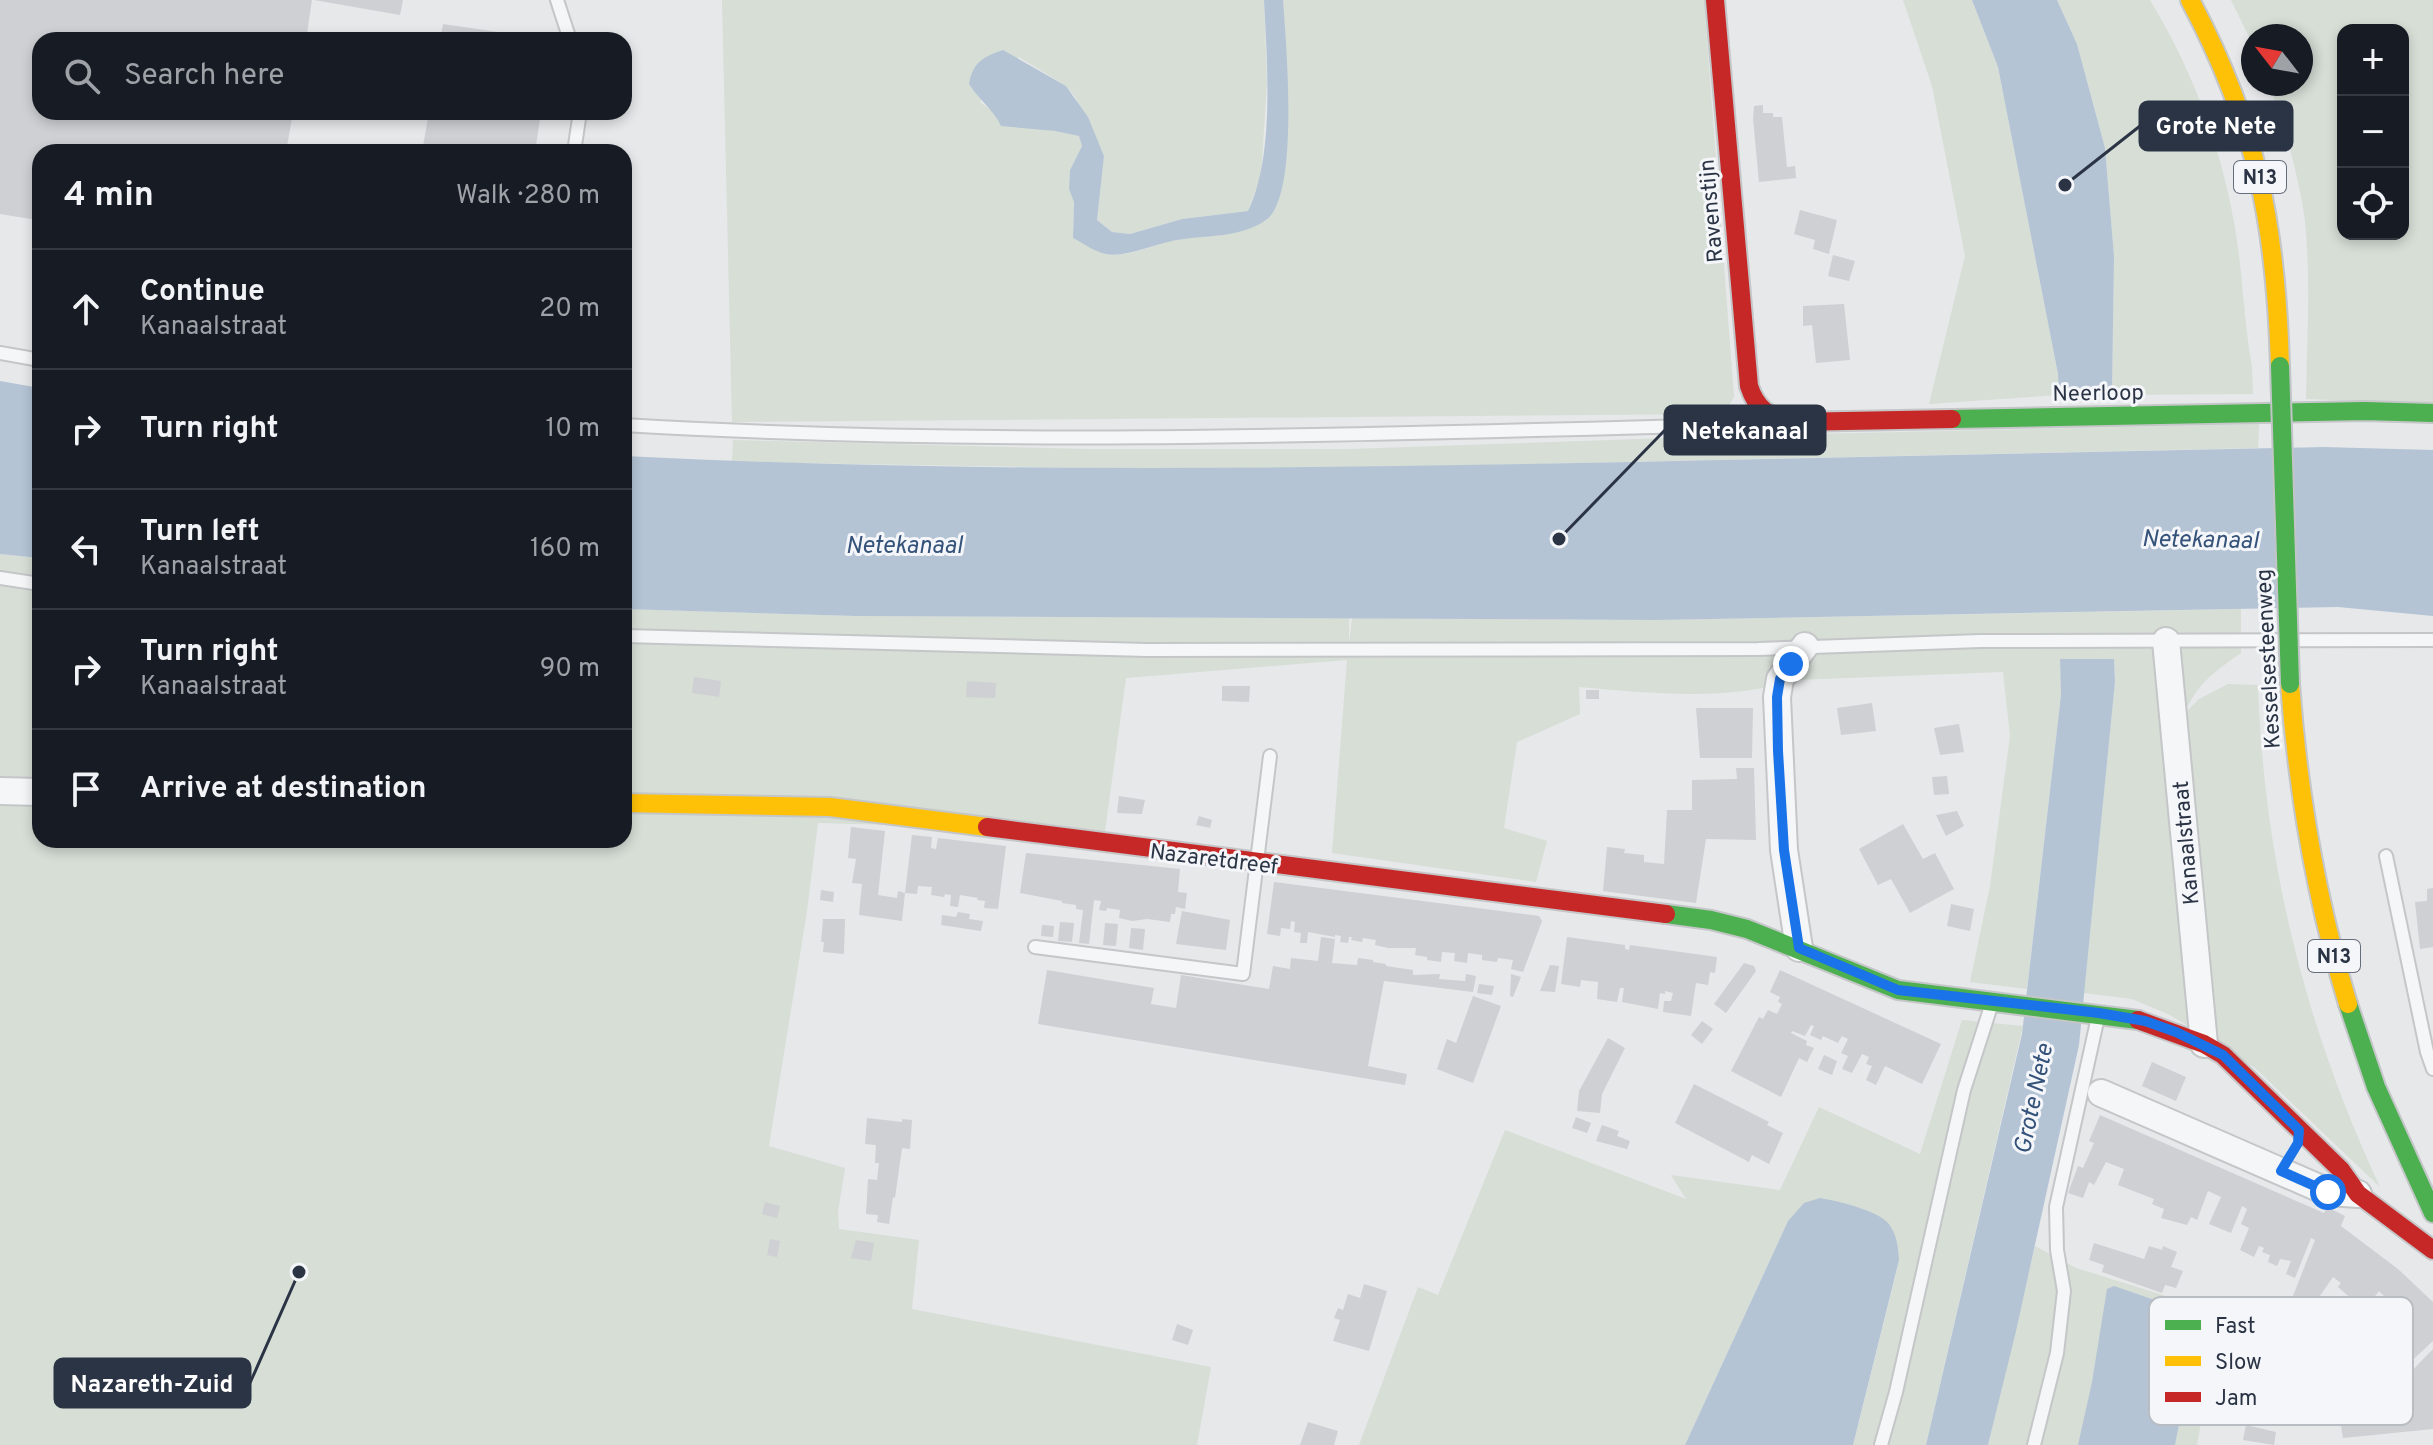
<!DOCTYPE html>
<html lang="en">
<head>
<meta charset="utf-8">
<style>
	:root { --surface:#171b24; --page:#242831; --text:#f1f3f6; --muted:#9ea1a6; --line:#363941 }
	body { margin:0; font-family:Overpass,sans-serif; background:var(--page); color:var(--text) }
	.controls { position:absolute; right:24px; top:24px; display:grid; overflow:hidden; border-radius:16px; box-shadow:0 4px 12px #0003 }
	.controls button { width:72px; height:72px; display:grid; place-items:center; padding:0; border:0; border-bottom:2px solid var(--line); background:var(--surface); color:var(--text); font:40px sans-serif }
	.compass { position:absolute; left:2241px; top:24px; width:72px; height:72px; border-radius:50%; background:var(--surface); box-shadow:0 4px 12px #0003; rotate:301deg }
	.stop { position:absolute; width:24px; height:24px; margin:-18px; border:6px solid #1a73e8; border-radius:50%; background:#fff }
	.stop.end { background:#1a73e8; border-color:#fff; box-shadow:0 2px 8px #0008 }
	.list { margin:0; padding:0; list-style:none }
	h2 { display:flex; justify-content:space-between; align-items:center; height:104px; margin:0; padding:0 32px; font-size:34px }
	h2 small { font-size:26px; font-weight:400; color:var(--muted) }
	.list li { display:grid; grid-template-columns:52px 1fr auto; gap:24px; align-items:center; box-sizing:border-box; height:120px; padding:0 32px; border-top:2px solid var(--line) }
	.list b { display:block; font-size:30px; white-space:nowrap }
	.list p { margin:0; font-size:26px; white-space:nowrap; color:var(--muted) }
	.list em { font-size:26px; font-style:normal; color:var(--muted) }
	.icon { flex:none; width:44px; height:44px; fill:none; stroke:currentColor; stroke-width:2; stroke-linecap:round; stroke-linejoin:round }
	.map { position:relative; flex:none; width:2433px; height:1445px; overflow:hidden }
	.search { position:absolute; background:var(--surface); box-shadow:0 4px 12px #0003; left:32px; top:32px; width:600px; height:88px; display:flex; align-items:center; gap:20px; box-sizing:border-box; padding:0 28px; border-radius:24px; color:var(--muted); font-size:30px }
	.panel { position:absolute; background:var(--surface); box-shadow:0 4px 12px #0003; left:32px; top:144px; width:600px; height:704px; border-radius:24px }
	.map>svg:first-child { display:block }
	.green { fill:#d6ded6; fill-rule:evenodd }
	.water { fill:#b4c4d5 }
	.building { fill:#ced0d3 }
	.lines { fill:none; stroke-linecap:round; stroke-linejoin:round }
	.lane-casing { stroke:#c4c6c8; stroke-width:16 }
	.street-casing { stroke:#c4c6c8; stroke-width:30 }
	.fast-casing { stroke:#c4c6c8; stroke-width:22 }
	.slow-casing { stroke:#c4c6c8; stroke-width:22 }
	.jam-casing { stroke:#c4c6c8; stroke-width:22 }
	.lane { stroke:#f5f6f7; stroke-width:12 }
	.street { stroke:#f5f6f7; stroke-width:26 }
	.fast { stroke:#4caf50; stroke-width:18 }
	.slow { stroke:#ffc107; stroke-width:18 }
	.jam { stroke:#c62828; stroke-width:18 }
	.fast-bridge-casing { stroke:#c2c5c8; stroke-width:22; stroke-linecap:butt }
	.fast-bridge { stroke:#4caf50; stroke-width:18 }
	.route { stroke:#1a73e8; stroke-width:10 }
	.labels { text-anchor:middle; stroke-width:6; stroke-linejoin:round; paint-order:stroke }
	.shield { fill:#f4f6f9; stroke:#676e7b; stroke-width:2 }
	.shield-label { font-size:20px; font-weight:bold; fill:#2b3445 }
	.street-label { font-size:22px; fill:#2b3445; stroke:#f4f6f9 }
	.water-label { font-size:24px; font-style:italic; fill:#34527a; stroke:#f4f6f9 }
	.key { fill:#f4f6f9; stroke:#b8bcc3; stroke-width:2 }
	.key-label { font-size:22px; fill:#2b3445 }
	.leader { fill:none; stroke:#2b3445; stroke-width:3 }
	.callout-dot { fill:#2b3445; stroke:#f4f6f9; stroke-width:3 }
	.callout { fill:#2b3445; stroke:#2b3445; stroke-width:3 }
	.callout-label { font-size:24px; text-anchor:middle; font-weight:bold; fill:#fff }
</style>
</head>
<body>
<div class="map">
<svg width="2433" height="1445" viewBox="0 0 2433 1445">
	<rect width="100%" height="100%" fill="#e6e8ea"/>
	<!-- green -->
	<path class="green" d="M722 0H1264L1267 82 1261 177 1248 211 1182 219 1130 234 1112 232 1097 220 1104 155 1076 98 1066 86 1019 57 980 102C1009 125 1043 128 1079 136L1082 146 1070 170 1069 189 1074 201 1073 237C1083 242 1096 252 1107 254 1128 258 1155 244 1175 240 1207 234 1237 234 1267 220L1288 111 1283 0H1704L1734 397 1727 409 1717 414 732 422Z
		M1903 0H1972L1998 67 2058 374 2059 395 1929 404 1965 256 1932 86Z
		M2057 0H2150C2193 71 2223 151 2236 234 2243 278 2244 323 2252 367L2253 394 2112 395 2114 256 2105 148 2077 44Z
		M2231 0H2433V404L2306 399C2307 340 2311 280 2305 221 2299 175 2284 127 2269 84H2301V36H2253V45ZM2343 30H2403V234H2343Z
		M2259 424 2258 448 1352 468H1091L732 462 733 440 1088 449H1350L1726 436Z
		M0 554 40 558V840H624V609L855 616 1349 618V644L1352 618 1656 620 2241 609V653C2217 670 2196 684 2185 713L2199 699 2228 684 2258 685C2264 863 2305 1026 2380 1187L2255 1068 2170 1015 2132 999 2084 993 2115 682 2114 659H2060L2061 695 2027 989 1970 982 1990 886 2010 736 2003 672 1795 680C1727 702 1650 693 1579 687L1580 714 1517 742 1504 828 1547 841 1536 882 1332 853 1347 660 1126 678 1105 831 818 823 807 911 769 1146 845 1168 838 1212 839 1229 919 1240 912 1309 1211 1367 1197 1445H0Z
		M1962 1020 2023 1026 1926 1445H1853L1899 1261 1788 1221 1685 1445H1359L1418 1287 1438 1295 1505 1130 1686 1199 1671 1175 1780 1190 1819 1107 1920 1154Z
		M2035 1246 2076 1268 2211 1310 2216 1340 2197 1445H1988Z"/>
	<!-- water -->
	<path class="water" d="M1264 0H1283C1286 41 1300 196 1266 220 1241 238 1206 235 1177 240 1158 243 1125 258 1106 254 1095 252 1083 243 1073 238L1074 202 1069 189 1070 170 1082 146 1079 136 1055 131 1001 126C994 110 979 100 969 84 973 62 983 57 1003 50L1066 86 1088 117 1104 156 1097 220 1112 232 1130 234 1182 219 1248 211C1275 156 1267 61 1264 0Z
		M1972 0H2057L2077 44 2105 148 2114 256 2112 395H2059L2058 374 1998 67Z
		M0 381 40 388V558L0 554Z
		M2323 447 2433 450V616L2338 607 1656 620 855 616 624 609V456C960 473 1296 469 1632 462 1862 457 2093 452 2323 447Z
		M2060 659H2114L2115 682 2079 1045 2016 1331 1988 1445H1926L2022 1034 2061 695Z
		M1820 1198C1838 1201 1876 1210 1888 1223 1897 1234 1898 1247 1899 1260L1853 1445H1685L1788 1221 1804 1203Z
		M2114 1286 2192 1313 2198 1325 2175 1445H2078L2092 1382 2107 1289Z"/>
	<!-- building -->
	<path class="building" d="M0 0H312L306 40H40V112H293L286 152H40V238L35 237 37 220 0 214Z
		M314 0H403L400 15Z
		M443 24 538 38V40H440Z
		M1763 105V113H1773V117H1782L1787 167 1795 166 1796 178 1759 182 1753 119 1754 106Z
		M429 112H541L535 152H422Z
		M1800 210 1837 220 1829 254 1813 249 1815 240 1794 234Z
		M1833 255 1855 261 1849 281 1828 276Z
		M1844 304 1850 360 1816 363 1812 325 1803 326V306Z
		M694 677 721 681 719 697 692 693Z
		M967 681 996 683 995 698 966 697Z
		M1222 686H1250L1249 702 1222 701Z
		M1586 690H1599V699H1586Z
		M1872 703 1876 731 1841 735 1837 708Z
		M1696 708H1753L1752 758H1700Z
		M1959 724 1964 752 1940 755 1934 728Z
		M1736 768H1754L1756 840 1706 839 1696 903 1603 891 1607 847 1625 849 1624 853 1644 855V862L1664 864 1667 810H1692V780L1737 779Z
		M1947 776 1949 794 1934 795 1932 777Z
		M1119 796 1145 800 1142 814 1117 813Z
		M1957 811 1964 826 1946 836 1936 815Z
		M1199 816 1212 820 1210 828 1196 825Z
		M1903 824 1923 859 1935 853 1954 889 1910 913 1891 879 1878 885 1859 849Z
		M851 827 885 831 878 895 897 898 898 891 905 893 902 921 859 915 862 884 852 883 856 859 848 858Z
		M912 835 932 837 931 848 936 849 938 838 1006 846 998 909 984 908 985 901 977 900 978 898 960 895 958 907 950 906 951 895 945 894 944 897 931 895 932 887 918 886 917 894 905 893Z
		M1026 853 1180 869 1178 892 1187 893 1185 909 1176 907 1175 914H1171L1170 922 1147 919 1132 921 1119 918 1120 910 1107 908 1106 911 1099 910 1101 901 1094 900 1089 944 1079 943 1083 910 1076 909V905L1062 903V901L1020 893Z
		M1274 882 1539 916 1542 921 1523 972 1511 969 1513 960 1498 958 1497 962 1482 960V955L1468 953 1467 963 1454 961 1455 953 1442 952 1441 962 1427 960V957L1415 955 1416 948H1388L1375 945 1376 940 1363 938 1362 942 1351 940 1352 937H1349L1348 943 1340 942 1341 936 1335 935V937L1308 932 1307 943H1300L1301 933 1294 932 1295 922 1291 921 1290 929 1281 928 1280 936 1267 934Z
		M2433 888V947L2420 949 2415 902 2427 901V889Z
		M821 890 834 892 833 902 820 900Z
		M1951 904 1974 909 1970 931 1947 926Z
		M1182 911 1230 920 1226 950 1176 944Z
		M958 912 970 914 969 919 983 921 981 931 941 925 942 915 956 917Z
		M823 919H845L844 954 823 952 824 942H821Z
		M1060 922 1074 923 1072 942 1058 941Z
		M1105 923 1118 924 1116 946 1103 945Z
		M1042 925 1054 926 1053 937 1041 936Z
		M1131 928 1145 929 1143 950 1129 948Z
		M1321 937 1335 939 1332 963 1357 965 1358 958 1373 960V962L1386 964V966L1413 970V975L1440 974 1439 979 1451 980 1465 981 1466 974 1476 976 1473 992 1384 981 1368 1066 1407 1074 1405 1085 1038 1024 1047 970 1154 988 1151 1004 1176 1008 1181 975 1269 989 1273 966 1290 969 1291 958 1318 961Z
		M1567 937 1625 945V949L1629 950 1630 945 1717 957 1715 973 1710 972 1708 985 1696 983 1691 1016 1663 1012 1664 1001H1671L1673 993 1665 991V994L1660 993 1658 1009 1622 1002 1624 988H1620L1617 1002 1597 999 1598 982 1581 980 1580 987 1561 984Z
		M1744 963 1754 966 1756 971 1726 1013 1714 1004Z
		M1550 965 1559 966 1555 992 1540 991Z
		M1780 970 1941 1044 1922 1084 1885 1066 1876 1085 1866 1080 1872 1066 1866 1064 1869 1057 1862 1054 1852 1073 1842 1069 1848 1056 1841 1053 1848 1039 1842 1036 1838 1043 1823 1036 1821 1040 1810 1035 1814 1026 1811 1025 1805 1036 1792 1031 1791 1033 1807 1041 1806 1045 1814 1048 1807 1062 1799 1058 1781 1097 1731 1071 1759 1017 1763 1019 1768 1010 1777 1014 1782 1004 1778 1002 1780 997 1770 992Z
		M1511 974 1521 977 1513 997 1510 996Z
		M1479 984 1494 986 1492 995 1477 993Z
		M1473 996 1501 1006 1473 1083 1437 1069 1447 1039 1456 1043Z
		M1702 1021 1713 1029 1702 1044 1691 1035Z
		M1608 1038 1625 1048 1602 1094 1600 1113 1577 1111 1579 1091Z
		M1824 1055 1837 1061 1832 1075 1818 1069Z
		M2152 1062 2186 1077 2176 1101 2142 1086Z
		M1694 1084 1769 1122 1767 1125 1783 1133 1769 1164 1752 1155 1749 1162 1675 1123Z
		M2100 1115 2324 1213 2327 1207 2345 1216 2341 1226 2398 1269 2433 1302V1341L2404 1368 2410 1373 2433 1349V1429L2343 1438 2340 1420 2397 1414 2396 1397 2406 1395V1387L2396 1388V1394L2337 1400 2335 1383 2395 1376 2394 1369 2403 1368 2387 1353 2391 1348 2381 1340 2404 1315 2399 1310 2380 1331 2367 1319 2386 1298 2379 1291 2364 1310 2338 1287 2341 1283 2333 1277 2311 1309 2304 1306 2295 1330 2262 1318 2270 1298 2289 1306 2315 1240 2311 1238 2295 1278 2286 1274 2291 1261 2280 1259 2277 1266 2268 1262 2270 1255 2262 1252 2264 1248 2259 1246 2254 1257 2240 1250 2249 1228 2241 1224 2247 1209 2242 1206 2231 1233 2209 1224 2221 1197 2208 1191 2197 1220 2191 1217 2187 1225 2161 1218 2164 1209 2152 1204 2154 1199 2118 1185 2124 1169 2106 1162 2094 1185 2089 1182 2083 1198 2068 1193 2078 1166 2083 1168 2094 1143 2089 1141Z
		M1576 1117 1591 1123 1587 1133 1572 1128Z
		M867 1118 902 1122V1119L912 1120 910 1149 902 1148 895 1198 893 1197 889 1224 877 1222 878 1215 866 1214 868 1179 877 1180 879 1163H875L876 1145 865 1144Z
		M1602 1125 1619 1131 1617 1136 1630 1141 1627 1149 1596 1141Z
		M765 1202 780 1206 777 1218 762 1214Z
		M770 1239 780 1241 777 1257 767 1255Z
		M856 1240 874 1243 871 1261 851 1258Z
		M2094 1243 2144 1259 2149 1246 2162 1250 2163 1246 2177 1252 2171 1267 2183 1271 2176 1288 2165 1285 2162 1293 2102 1272 2104 1265 2089 1260Z
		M1364 1284 1387 1291 1369 1351 1333 1341 1340 1320 1334 1318 1338 1308 1343 1310 1348 1294 1360 1298Z
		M1177 1324 1193 1330 1188 1345 1172 1340Z
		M1308 1422 1338 1431 1334 1445H1300Z
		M2246 1425 2276 1432 2274 1445 2243 1440Z"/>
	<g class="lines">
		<defs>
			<path id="lane" d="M557 0 570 40
				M574 152 580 112
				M0 353 40 360
				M624 425C990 447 1356 435 1722 425L1748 424 1762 416
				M0 578 40 584
				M624 636 1147 650 1758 649 1980 641 2433 640
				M2386 856 2427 1052 2433 1069
				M1035 947 1243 974 1270 756
				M1881 1445 1896 1392 1964 1090 1992 1003
				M2034 1445 2057 1353 2064 1291 2057 1250 2056 1207 2098 1017"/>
			<path id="street" d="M2166 641 2204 1044
				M0 791 40 792
				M1799 948 1784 850 1777 697 1780 679 1805 646
				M2101 1093 2328 1192 2358 1194"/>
			<path id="fast" d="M1952 419 2365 411 2433 413
				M1666 914 1711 920 1747 929 1898 990 2138 1020
				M2348 1004 2376 1087 2433 1213"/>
			<path id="slow" d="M2190 0C2257 126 2276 225 2280 366
				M2290 684C2298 794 2316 899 2348 1004
				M624 803 830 807 987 827"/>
			<path id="jam" d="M1715 0 1749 386C1756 408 1769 418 1792 422L1952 419
				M987 827 1666 914
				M2138 1020 2204 1044 2223 1055 2341 1170 2358 1194 2433 1250"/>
		</defs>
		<!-- lane casing -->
		<use href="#lane" class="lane-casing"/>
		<!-- street casing -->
		<use href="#street" class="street-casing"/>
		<!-- fast casing -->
		<use href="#fast" class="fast-casing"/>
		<!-- slow casing -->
		<use href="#slow" class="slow-casing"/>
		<!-- jam casing -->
		<use href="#jam" class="jam-casing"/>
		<!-- lane -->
		<use href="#lane" class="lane"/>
		<!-- street -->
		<use href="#street" class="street"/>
		<!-- fast -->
		<use href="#fast" class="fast"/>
		<!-- slow -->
		<use href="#slow" class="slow"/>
		<!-- jam -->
		<use href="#jam" class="jam"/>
		<defs>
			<path id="fast-bridge" d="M2280 366 2290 684"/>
		</defs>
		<!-- fast-bridge casing -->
		<use href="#fast-bridge" class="fast-bridge-casing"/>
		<!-- fast-bridge -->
		<use href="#fast-bridge" class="fast-bridge"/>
	</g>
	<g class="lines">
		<!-- route -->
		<path class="route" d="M1791 664 1780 679 1777 697 1778 751 1784 850 1799 948 1898 990 2099 1013 2145 1021 2176 1032 2223 1055 2299 1130 2298 1143 2281 1171 2328 1192"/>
	</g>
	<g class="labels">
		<!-- shield labels -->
		<g class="shield">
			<rect x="2234" y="161" width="52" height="32" rx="6"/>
			<rect x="2308" y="940" width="52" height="32" rx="6"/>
		</g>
		<g class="shield-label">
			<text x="2260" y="184">N13</text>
			<text x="2334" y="963">N13</text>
		</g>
		<!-- street labels -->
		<g class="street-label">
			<text transform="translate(1710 211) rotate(-95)" y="8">Ravenstijn</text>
			<text transform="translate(2098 392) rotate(-1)" y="8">Neerloop</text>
			<text transform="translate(2267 659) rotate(-93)" y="8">Kesselsesteenweg</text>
			<text transform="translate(2185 843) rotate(-95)" y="8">Kanaalstraat</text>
			<text transform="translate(1214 858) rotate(7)" y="8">Nazaretdreef</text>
		</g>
		<!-- water labels -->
		<g class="water-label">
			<text transform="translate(2200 539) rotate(1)" y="8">Netekanaal</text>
			<text x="904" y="553">Netekanaal</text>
			<text transform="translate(2033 1099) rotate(-78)" y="8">Grote Nete</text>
		</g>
	</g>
	<!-- legend -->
	<rect x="2149" y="1297" width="264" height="128" rx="12" class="key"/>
	<rect x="2165" y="1320" width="36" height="10" fill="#4caf50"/>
	<rect x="2165" y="1356" width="36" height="10" fill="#ffc107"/>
	<rect x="2165" y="1392" width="36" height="10" fill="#c62828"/>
	<g class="key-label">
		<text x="2215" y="1333">Fast</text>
		<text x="2215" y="1369">Slow</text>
		<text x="2215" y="1405">Jam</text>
	</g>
	<!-- callouts -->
	<path class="leader" d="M2065 185L2140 126M1559 539L1665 430M299 1272L250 1383"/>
	<g class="callout-dot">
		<circle cx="2065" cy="185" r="8"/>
		<circle cx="1559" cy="539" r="8"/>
		<circle cx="299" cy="1272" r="8"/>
	</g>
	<g class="callout">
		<rect x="2140" y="102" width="152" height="48" rx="8"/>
		<rect x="1665" y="406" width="160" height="48" rx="8"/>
		<rect x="55" y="1359" width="195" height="48" rx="8"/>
	</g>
	<g class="callout-label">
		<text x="2216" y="134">Grote Nete</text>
		<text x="1745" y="439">Netekanaal</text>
		<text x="152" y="1392">Nazareth-Zuid</text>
	</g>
</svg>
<div class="controls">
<button>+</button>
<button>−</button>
<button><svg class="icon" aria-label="locate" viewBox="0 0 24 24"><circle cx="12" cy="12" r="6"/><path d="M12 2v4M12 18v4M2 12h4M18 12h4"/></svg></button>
</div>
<svg class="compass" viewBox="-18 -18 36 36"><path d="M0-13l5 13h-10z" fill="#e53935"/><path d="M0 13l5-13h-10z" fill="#9ea1a6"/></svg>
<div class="stop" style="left:2328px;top:1192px"></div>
<div class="stop end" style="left:1791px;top:664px"></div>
<div class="search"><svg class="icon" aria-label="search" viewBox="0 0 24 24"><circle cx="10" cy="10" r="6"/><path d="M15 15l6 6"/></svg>Search here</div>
<section class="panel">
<h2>4 min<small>Walk · 280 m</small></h2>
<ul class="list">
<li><svg class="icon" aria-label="ahead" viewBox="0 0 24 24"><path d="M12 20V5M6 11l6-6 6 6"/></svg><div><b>Continue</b><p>Kanaalstraat</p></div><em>20 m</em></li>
<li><svg class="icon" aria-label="right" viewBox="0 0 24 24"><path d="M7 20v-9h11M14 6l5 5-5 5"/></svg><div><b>Turn right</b></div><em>10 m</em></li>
<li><svg class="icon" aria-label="left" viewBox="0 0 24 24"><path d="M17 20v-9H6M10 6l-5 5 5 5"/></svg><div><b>Turn left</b><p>Kanaalstraat</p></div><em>160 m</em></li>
<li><svg class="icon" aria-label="right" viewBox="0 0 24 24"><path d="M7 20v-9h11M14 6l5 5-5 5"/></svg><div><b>Turn right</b><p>Kanaalstraat</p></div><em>90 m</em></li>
<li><svg class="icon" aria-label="arrive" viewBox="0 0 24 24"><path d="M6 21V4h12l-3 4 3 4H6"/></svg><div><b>Arrive at destination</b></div></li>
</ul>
</section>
</div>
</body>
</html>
